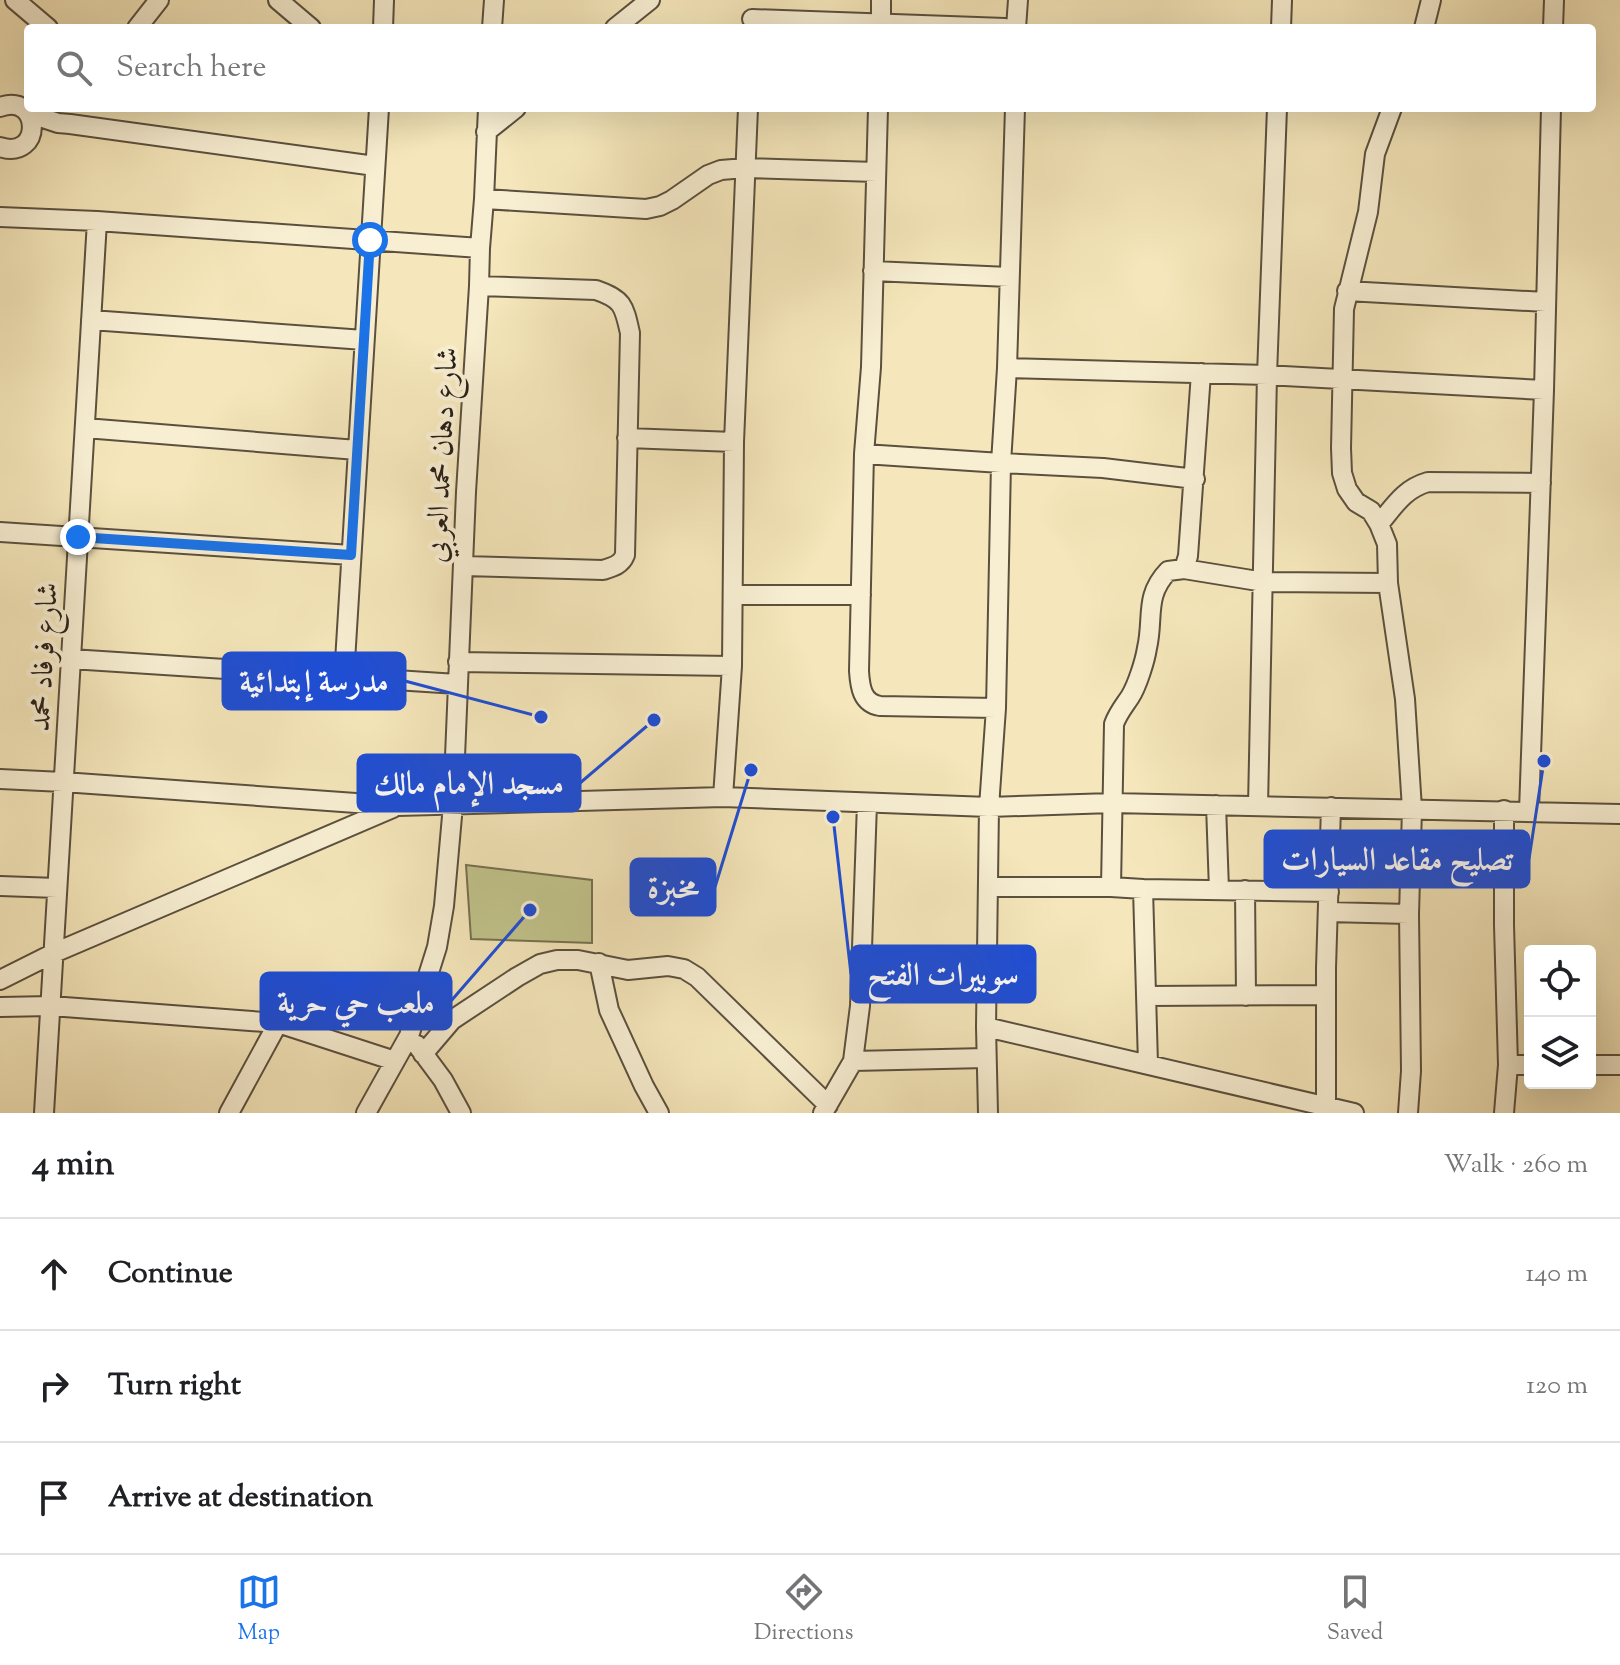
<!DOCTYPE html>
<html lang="en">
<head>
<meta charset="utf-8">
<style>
	:root { --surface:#fff; --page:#f2f2f2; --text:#202124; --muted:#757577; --line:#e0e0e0; --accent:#1a73e8 }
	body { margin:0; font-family:"Sorts Mill Goudy",Amiri,serif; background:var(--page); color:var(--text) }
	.controls { position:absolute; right:24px; bottom:24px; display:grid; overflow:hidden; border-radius:8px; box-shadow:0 8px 32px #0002 }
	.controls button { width:72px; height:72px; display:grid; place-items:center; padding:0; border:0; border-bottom:2px solid var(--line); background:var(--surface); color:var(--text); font:40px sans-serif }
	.stop { position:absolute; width:24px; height:24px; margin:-18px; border:6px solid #1a73e8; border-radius:50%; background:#fff }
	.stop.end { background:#1a73e8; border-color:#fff; box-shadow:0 2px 8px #0008 }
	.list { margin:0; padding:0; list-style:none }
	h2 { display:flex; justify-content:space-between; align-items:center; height:104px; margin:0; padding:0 32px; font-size:34px }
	h2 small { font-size:26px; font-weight:400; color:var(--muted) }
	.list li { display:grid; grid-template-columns:52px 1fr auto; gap:24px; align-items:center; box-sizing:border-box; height:112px; padding:0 32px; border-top:2px solid var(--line) }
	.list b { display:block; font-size:30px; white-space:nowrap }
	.list em { font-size:26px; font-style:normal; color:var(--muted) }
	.icon { flex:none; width:44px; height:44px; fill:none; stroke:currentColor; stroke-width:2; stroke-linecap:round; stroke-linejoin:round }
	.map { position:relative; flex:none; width:1620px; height:1113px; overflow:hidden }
	.search { position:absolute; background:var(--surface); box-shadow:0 8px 32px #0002; left:24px; right:24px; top:24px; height:88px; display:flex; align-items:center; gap:20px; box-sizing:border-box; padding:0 28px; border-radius:8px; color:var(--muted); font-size:30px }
	.sheet { height:440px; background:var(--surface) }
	nav { display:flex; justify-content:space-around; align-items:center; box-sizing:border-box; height:112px; border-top:2px solid var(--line); background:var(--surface); font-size:22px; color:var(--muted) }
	nav a { display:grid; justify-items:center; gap:4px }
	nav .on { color:var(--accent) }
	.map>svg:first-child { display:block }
	.green { fill:#c2c48c; stroke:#757151; stroke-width:2 }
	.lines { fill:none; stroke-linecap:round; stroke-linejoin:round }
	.minor-casing { stroke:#5b503f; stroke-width:22 }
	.minor { stroke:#f8efd3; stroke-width:18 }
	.route { stroke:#1a73e8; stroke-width:10 }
	.labels { text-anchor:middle; stroke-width:8; stroke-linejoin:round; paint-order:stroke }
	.street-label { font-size:30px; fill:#281e16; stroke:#f8efd3 }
	.leader { fill:none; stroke:#1d4ed8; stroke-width:3 }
	.callout-dot { fill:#1d4ed8; stroke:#f8efd3; stroke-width:3 }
	.callout { fill:#1d4ed8; stroke:#1d4ed8; stroke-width:3 }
	.callout-label { font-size:32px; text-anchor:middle; font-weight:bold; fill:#fff }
</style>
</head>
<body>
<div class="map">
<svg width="1620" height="1113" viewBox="0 0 1620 1113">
	<rect width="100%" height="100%" fill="#f5e7bb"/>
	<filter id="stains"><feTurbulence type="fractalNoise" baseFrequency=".0025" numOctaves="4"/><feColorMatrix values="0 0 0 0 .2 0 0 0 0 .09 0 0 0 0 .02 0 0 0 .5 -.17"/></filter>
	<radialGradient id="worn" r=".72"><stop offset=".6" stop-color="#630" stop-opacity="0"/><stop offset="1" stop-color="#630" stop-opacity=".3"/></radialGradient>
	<!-- green -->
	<path class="green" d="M466 865 592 880V943L471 939Z"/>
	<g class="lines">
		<defs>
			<path id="minor" d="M15 0 48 28
				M278 0 311 28
				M881 0V28
				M752 19 1005 28
				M137 28 159 0
				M383 28 384 0
				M492 28 494 0
				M615 28 650 0
				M1016 28 1018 0
				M1281 28 1282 0
				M1424 28 1431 0
				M1553 28 1554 0
				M0 107C42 92 43 161 0 147
				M878 108 871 367 864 454 859 671C860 687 862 703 880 706L996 708
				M1392 108 1375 154 1368 212 1344 309 1341 448 1342 473 1347 489 1356 502 1371 511 1379 524 1387 544 1388 583 1405 699 1412 809 1409 914 1411 1071 1408 1113
				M28 113 58 123 70 124 375 166
				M486 132 516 108
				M484 199 646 209 660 206 672 200 708 175 721 170 745 168 876 172
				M0 217 97 221 480 248
				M873 271 1009 277
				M1347 291 1546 302
				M91 320 364 340
				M1007 368 1267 375 1544 390
				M1201 373 1188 556 1184 569 1264 582 1388 583
				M85 428 357 450
				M627 438 734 442
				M864 454 1001 463 1103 468 1195 479
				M1379 524C1395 505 1404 489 1428 482L1541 483
				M0 532 351 555
				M464 566 603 570C613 567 621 565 625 555L630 333C624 306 623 299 596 290L479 286
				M734 595H861
				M71 659 457 684
				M458 662 732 666
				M344 678 379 108
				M0 779 63 782 398 806 723 797 989 807 1112 803 1620 814
				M723 797 732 666 734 442 748 108
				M1216 805 1219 890
				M1258 806 1267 375 1277 108
				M1504 810V925L1508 1065 1504 1113
				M1529 811 1544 390 1551 108
				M0 886 57 888
				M988 887H1111
				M1143 889 1329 892
				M1245 890 1246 996
				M1328 912 1409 914
				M599 963 609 1010 644 1086 659 1113
				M0 980 54 953 393 808
				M1146 996 1326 995
				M0 1007 51 1006 278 1023 395 1061
				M986 1027 1354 1113
				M417 1045 443 1080 461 1113
				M423 1054 452 1020 517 977 540 964 557 960H578L628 970 668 966 684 969 697 977 828 1105
				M853 1061 860 1006 867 803
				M1148 1064 1143 889 1111 887 1114 724C1118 713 1124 706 1130 697 1137 686 1145 661 1147 648 1154 618 1144 596 1168 571L1184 569
				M1508 1065H1530
				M1590 1065H1620
				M1326 1106V968L1331 807
				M44 1113 97 221
				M229 1113 278 1023
				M366 1113 409 1036 437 947 444 906 453 805 466 492 479 286 480 248 484 199 488 108
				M823 1113 853 1061 986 1058
				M988 1113 986 1027 989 807 996 708 1001 463 1007 368 1015 108"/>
		</defs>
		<!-- minor casing -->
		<use href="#minor" class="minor-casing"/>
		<!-- minor -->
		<use href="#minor" class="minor"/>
	</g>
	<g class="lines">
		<!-- route -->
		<path class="route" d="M78 537 351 555 370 240"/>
	</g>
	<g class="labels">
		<!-- street labels -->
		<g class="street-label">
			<text transform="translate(441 455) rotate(-87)" y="10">شارع دهان محمد العربي</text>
			<text transform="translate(43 657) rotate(-87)" y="10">شارع فرفاد محمد</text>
		</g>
	</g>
	<!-- callouts -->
	<path class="leader" d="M541 717L405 681M654 720L580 783M1544 761L1529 859M751 770L715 887M833 817L851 974M530 910L451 1001"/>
	<g class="callout-dot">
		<circle cx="541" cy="717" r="8"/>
		<circle cx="654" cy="720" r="8"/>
		<circle cx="1544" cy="761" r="8"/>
		<circle cx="751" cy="770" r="8"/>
		<circle cx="833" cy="817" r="8"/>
		<circle cx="530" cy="910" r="8"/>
	</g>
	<g class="callout">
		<rect x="223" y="653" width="182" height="56" rx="8"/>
		<rect x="358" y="755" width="222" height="56" rx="8"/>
		<rect x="1265" y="831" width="264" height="56" rx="8"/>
		<rect x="631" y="859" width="84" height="56" rx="8"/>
		<rect x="851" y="946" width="184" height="56" rx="8"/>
		<rect x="261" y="973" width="190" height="56" rx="8"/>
	</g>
	<g class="callout-label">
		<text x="314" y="692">مدرسة إبتدائية</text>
		<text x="469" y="794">مسجد الإمام مالك</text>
		<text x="1397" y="870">تصليح مقاعد السيارات</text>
		<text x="673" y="898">مخبزة</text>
		<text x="943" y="985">سوبيرات الفتح</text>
		<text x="356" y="1013">ملعب حي حرية</text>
	</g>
	<rect width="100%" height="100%" filter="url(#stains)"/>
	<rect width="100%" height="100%" fill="url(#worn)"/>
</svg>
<div class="controls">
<button><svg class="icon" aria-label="locate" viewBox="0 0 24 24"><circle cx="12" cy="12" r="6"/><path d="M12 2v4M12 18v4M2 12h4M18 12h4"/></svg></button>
<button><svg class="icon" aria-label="layers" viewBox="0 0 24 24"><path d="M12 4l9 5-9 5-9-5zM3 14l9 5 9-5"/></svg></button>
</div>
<div class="stop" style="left:370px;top:240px"></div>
<div class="stop end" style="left:78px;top:537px"></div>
<div class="search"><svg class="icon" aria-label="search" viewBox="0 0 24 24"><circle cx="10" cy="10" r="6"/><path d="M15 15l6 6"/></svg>Search here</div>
</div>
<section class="sheet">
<h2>4 min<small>Walk · 260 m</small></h2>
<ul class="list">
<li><svg class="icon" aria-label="ahead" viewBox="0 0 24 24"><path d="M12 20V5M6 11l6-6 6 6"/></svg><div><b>Continue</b></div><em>140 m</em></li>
<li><svg class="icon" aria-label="right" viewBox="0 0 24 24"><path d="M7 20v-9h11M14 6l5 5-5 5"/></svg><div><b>Turn right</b></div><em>120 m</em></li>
<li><svg class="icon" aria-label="arrive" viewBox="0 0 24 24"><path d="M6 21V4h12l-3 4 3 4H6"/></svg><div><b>Arrive at destination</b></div></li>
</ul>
</section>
<nav>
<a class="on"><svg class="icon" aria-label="map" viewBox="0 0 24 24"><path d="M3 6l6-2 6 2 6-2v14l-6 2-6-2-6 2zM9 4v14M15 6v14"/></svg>Map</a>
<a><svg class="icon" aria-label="directions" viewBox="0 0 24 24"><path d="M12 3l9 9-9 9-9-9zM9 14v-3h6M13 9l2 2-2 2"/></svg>Directions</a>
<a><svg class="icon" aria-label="saved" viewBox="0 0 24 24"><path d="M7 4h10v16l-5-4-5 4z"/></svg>Saved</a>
</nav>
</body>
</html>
